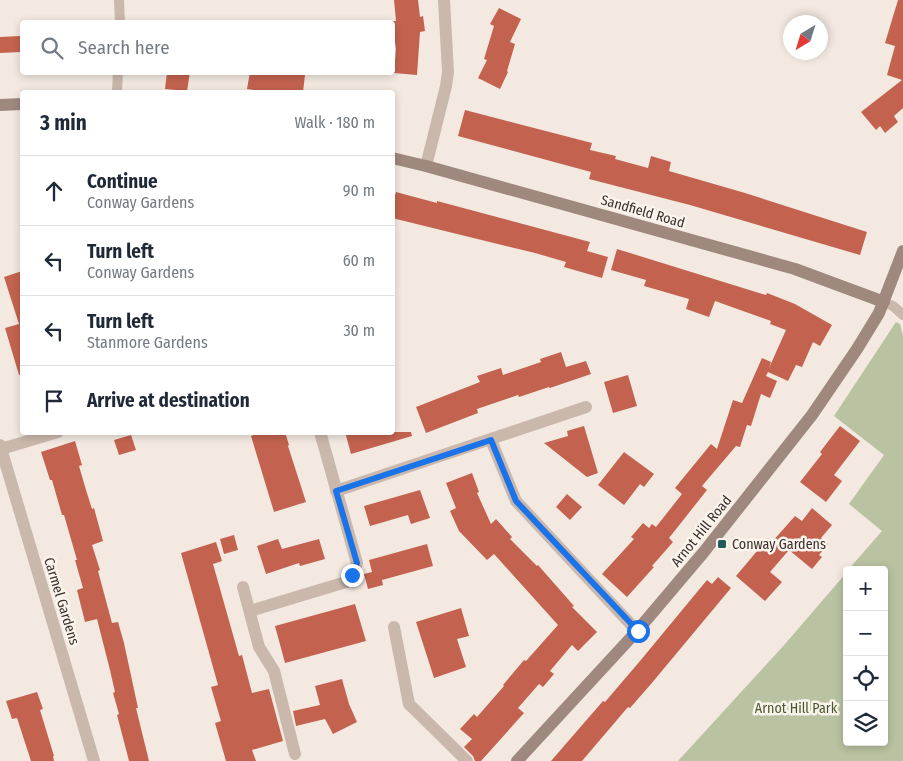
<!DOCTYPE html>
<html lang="en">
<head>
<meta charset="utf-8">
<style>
	:root { --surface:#fff; --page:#f2f2f3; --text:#1f2937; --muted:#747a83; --line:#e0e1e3 }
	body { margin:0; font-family:"Fira Sans Condensed",sans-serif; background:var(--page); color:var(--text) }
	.controls { position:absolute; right:15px; bottom:15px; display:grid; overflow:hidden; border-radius:5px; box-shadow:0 2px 8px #0003 }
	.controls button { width:45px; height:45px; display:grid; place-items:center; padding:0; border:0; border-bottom:1px solid var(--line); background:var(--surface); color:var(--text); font:25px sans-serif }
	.compass { position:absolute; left:783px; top:15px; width:45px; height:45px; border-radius:50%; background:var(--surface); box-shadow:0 2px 8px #0003; rotate:218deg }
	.stop { position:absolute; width:15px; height:15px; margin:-11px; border:4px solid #1a73e8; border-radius:50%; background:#fff }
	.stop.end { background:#1a73e8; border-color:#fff; box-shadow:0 1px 5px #0008 }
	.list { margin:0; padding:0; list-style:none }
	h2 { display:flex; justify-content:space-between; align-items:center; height:65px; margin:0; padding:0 20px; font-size:21px }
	h2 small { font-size:16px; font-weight:400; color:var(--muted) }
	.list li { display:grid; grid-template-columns:32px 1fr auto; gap:15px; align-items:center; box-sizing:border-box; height:70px; padding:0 20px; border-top:1px solid var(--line) }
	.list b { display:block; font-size:19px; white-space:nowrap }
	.list p { margin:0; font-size:16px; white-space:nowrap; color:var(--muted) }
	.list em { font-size:16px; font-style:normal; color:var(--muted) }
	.icon { flex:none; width:28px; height:28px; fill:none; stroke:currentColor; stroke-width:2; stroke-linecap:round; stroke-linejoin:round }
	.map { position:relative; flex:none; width:903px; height:761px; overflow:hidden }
	.search { position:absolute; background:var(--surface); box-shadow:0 2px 8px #0003; left:20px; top:20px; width:375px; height:55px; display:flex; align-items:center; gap:12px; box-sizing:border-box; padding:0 18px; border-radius:5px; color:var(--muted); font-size:19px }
	.panel { position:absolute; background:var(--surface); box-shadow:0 2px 8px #0003; left:20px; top:90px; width:375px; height:345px; border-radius:5px }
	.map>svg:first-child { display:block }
	.green { fill:#b9c2a1 }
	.building { fill:#c3634f }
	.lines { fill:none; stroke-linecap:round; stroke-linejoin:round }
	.lane { stroke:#cbb8ac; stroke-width:10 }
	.street { stroke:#cbb8ac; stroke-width:12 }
	.secondary { stroke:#9f887e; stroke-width:12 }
	.route { stroke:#1a73e8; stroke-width:6 }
	.poi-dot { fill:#215b5b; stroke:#faf4ed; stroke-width:2 }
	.labels { text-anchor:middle; stroke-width:5; stroke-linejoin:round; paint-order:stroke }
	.street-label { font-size:14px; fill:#3a2f2b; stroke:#faf4ed }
	.poi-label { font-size:14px; fill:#3a2f2b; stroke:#faf4ed; text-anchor:start }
	.park-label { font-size:14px; fill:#4b582f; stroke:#faf4ed }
</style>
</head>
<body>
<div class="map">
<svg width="903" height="761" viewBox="0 0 903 761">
	<rect width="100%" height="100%" fill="#f3e9e1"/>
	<!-- green -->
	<path class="green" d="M896 322 900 324 903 336V761H678L785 644 847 572V742H884V570H848L882 531 849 504 884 455 834 416Z"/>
	<!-- building -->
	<path class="building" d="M394 0H418L420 17 423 16 425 31 420 32 417 75 394 73 396 49 392 21H396Z
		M898 0H903V108L894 116 898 122 885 133 880 126 876 130 861 112 902 80 887 75 895 46 885 43Z
		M499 8 521 19 510 42 515 44 507 71 508 72 500 89 478 78 487 60 484 59 494 26 490 24Z
		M20 36 21 52 0 53V37Z
		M167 72H190L187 91 165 89Z
		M250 72 305 75 303 92H267L247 89Z
		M465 110 592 143 590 150 616 156 615 159 648 168 651 156 671 162 669 171 745 193 867 232 860 255 690 205 589 179 591 172 458 136Z
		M396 192 437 203V201L590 242 587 251 608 257 602 278 564 267 566 262 535 253 392 218V206Z
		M617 249 766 295 767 293 795 304 832 325 820 346 813 342 802 367 796 365 788 381 768 372 766 376 777 381 770 398 761 394 751 426 747 425 740 447 736 446 702 486 707 490 669 538 673 542 652 566 654 567 627 597 602 574 634 539 631 537 643 523 649 528 652 524 656 527 682 494 675 488 711 444 717 449 733 400 742 403 762 358 771 362 769 368 786 330 770 324 771 321 715 301 709 317 686 309 689 299 644 286 646 280 611 270Z
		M22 271V375H19L5 328 19 324 4 277Z
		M561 352 566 367 586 361 591 374 550 388 549 387 519 397 518 395 477 409 478 413 426 433 416 407 480 382 477 376 501 368 503 375 541 362 540 359Z
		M628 375 637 406 613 413 604 382Z
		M584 426 598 473 587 477 544 443 568 436 567 431Z
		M840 426 860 441 834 475 842 481 826 502 800 482 822 454 820 452Z
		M261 432H285L289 445 288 446 306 502 274 512 251 436Z
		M345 432H411L412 436 351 454Z
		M131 435 136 450 119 455 114 440Z
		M75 441 82 465 79 466 86 490 92 509 94 508 103 541 92 545 100 570 98 571 112 623 118 622 124 643 138 708H136L149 761H129L128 757 117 715 119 714 113 693 115 692 110 670 97 619 85 622 77 590 83 588 75 560H77L64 515H62L52 480H50L41 452Z
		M624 452 654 474 644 487 640 484 624 505 598 485Z
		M472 473 479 492 477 493 491 524 496 519 512 537 510 539 537 566 538 565 574 606 572 607 597 632 578 651 572 645 550 671 554 674 543 687 539 684 518 708 524 713 481 761H475L473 756 464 747 472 739 460 729 474 714 477 717 504 686 503 685 524 660 526 661 558 625 494 554 487 560 459 531 450 511 456 508 446 483Z
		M420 490 430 518 411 524 408 515 370 526 364 506Z
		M567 494 582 507 570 520 556 507Z
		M812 508 832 525 821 538 828 544 819 555 822 557 812 569 789 550 770 572 782 582 765 601 736 576 768 538 772 542 795 516 802 521Z
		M234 535 238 550 224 554 220 539Z
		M278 539 282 549 319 539 325 559 300 566 299 563 266 574 257 546Z
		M216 542 222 561 213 564 239 656 242 655 252 693 269 689 283 741 252 750 256 761H226L215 723 221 721 211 687 218 685 181 553Z
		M427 544 433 566 382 580 383 585 368 589 364 574 372 572 369 560Z
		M718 577 731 588 651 684 630 708 628 707 582 761H551L603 701 605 702 640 661 707 580 712 584Z
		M355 604 366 641 285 663 275 626Z
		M461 608 469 636 457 639 466 667 434 678 416 622Z
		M342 679 349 704 357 722 333 734 325 719 296 726 293 711 320 705 315 686Z
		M37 692 43 709 40 710 54 756H53L54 761H31L17 718 12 719 6 701Z"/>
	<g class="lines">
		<!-- lane -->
		<path class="lane" d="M119 0 120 22
			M117 92 118 72
			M884 302 893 306 903 315"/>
		<!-- street -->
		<path class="street" d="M426 166 446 86 448 72 444 0
			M491 440 516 501 637 631
			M0 445 94 761
			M1 449 58 432
			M336 491 586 407
			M243 587 259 647 274 671 295 754
			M250 611 346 582 352 575 357 563 320 432
			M394 627 409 704 467 761"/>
		<!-- secondary -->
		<path class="secondary" d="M0 105 22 104
			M392 158 426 166 795 269 884 302
			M517 761 637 631 703 553 812 415 857 349 879 313 903 251"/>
	</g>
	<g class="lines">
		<!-- route -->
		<path class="route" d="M352 575 357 563 336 491 491 440 516 501 638 631"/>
	</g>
	<!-- markers -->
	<rect class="poi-dot" x="717" y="539" width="10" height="10" rx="2.5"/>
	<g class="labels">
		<!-- street labels -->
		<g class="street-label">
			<text transform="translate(643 211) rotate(16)" y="5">Sandfield Road</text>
			<text transform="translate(701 531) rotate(-51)" y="5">Arnot Hill Road</text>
			<text transform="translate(62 601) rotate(73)" y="5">Carmel Gardens</text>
		</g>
		<!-- poi labels -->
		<g class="poi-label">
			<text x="732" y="549">Conway Gardens</text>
		</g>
		<!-- park labels -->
		<g class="park-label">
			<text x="796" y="713">Arnot Hill Park</text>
		</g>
	</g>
</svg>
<div class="controls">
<button>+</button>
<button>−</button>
<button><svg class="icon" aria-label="locate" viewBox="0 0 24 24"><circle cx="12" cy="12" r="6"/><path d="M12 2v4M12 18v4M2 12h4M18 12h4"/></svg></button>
<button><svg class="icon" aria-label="layers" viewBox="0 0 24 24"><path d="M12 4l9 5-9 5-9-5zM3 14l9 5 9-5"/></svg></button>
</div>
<svg class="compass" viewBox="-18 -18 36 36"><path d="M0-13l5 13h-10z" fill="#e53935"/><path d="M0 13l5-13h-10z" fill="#747a83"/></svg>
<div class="stop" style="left:638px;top:631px"></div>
<div class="stop end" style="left:352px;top:575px"></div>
<div class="search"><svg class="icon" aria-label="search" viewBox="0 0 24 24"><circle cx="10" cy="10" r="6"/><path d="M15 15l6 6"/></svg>Search here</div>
<section class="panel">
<h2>3 min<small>Walk · 180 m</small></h2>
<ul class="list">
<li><svg class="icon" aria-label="ahead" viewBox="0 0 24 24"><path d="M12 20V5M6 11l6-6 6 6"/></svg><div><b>Continue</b><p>Conway Gardens</p></div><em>90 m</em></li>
<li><svg class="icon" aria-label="left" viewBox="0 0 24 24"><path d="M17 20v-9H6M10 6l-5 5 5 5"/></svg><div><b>Turn left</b><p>Conway Gardens</p></div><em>60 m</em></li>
<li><svg class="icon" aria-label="left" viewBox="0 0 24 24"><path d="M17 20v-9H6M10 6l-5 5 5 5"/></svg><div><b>Turn left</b><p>Stanmore Gardens</p></div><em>30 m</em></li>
<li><svg class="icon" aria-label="arrive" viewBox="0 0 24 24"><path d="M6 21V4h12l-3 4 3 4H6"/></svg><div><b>Arrive at destination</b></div></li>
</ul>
</section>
</div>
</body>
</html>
